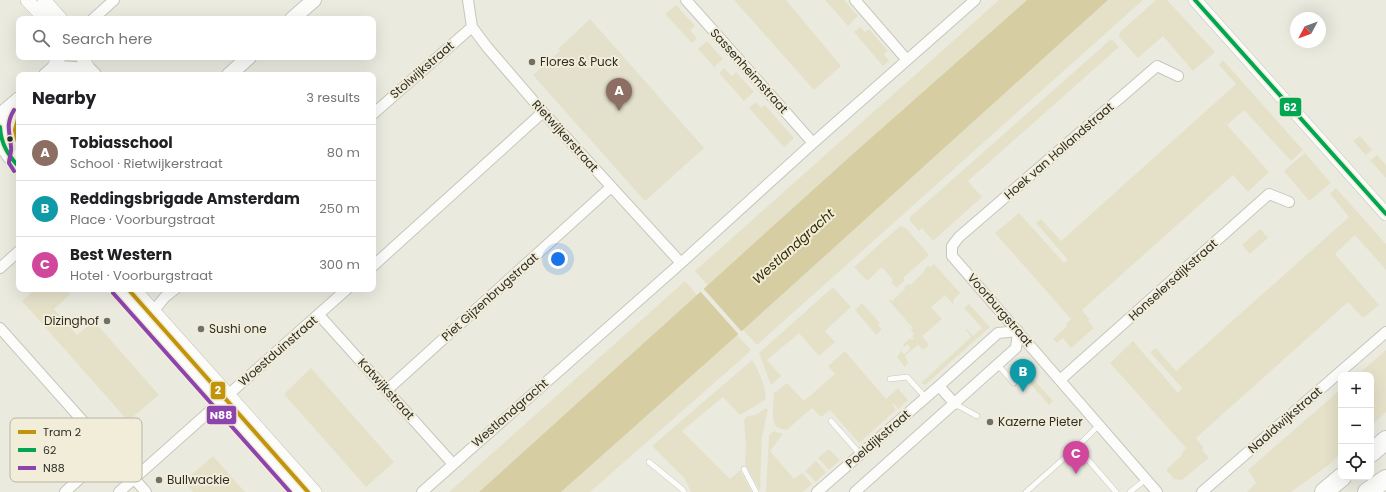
<!DOCTYPE html>
<html lang="en">
<head>
<meta charset="utf-8">
<style>
	:root { --surface:#fff; --page:#f6f6f6; --text:#202124; --muted:#757577; --line:#e0e0e0; --accent:#0f766e }
	body { margin:0; font-family:Poppins,sans-serif; background:var(--page); color:var(--text) }
	.controls { position:absolute; right:12px; bottom:12px; display:grid; overflow:hidden; border-radius:8px; box-shadow:0 4px 16px #0002 }
	.controls button { width:36px; height:36px; display:grid; place-items:center; padding:0; border:0; border-bottom:1px solid var(--line); background:var(--surface); color:var(--text); font:20px sans-serif }
	.compass { position:absolute; left:1290px; top:12px; width:36px; height:36px; border-radius:50%; background:var(--surface); box-shadow:0 4px 16px #0002; rotate:229deg }
	.you { position:absolute; left:558px; top:259px; width:14px; height:14px; margin:-10px; border:3px solid #fff; border-radius:50%; background:#1a73e8; box-shadow:0 0 0 6px #1a73e833 }
	.badge { display:grid; place-items:center; width:26px; height:26px; border-radius:50%; background:var(--accent); color:#fff; font-size:13px; font-weight:700 }
	.pin { position:absolute; translate:-50% -33px; filter:drop-shadow(0 1px 2px #0008) }
	.pin::after { content:''; position:absolute; top:21px; width:14px; height:12px; background:inherit; clip-path:polygon(0 0,100% 0,50% 100%) }
	.list { margin:0; padding:0; list-style:none }
	h2 { display:flex; justify-content:space-between; align-items:center; height:52px; margin:0; padding:0 16px; font-size:17px }
	h2 small { font-size:13px; font-weight:400; color:var(--muted) }
	.list li { display:grid; grid-template-columns:26px 1fr auto; gap:12px; align-items:center; box-sizing:border-box; height:56px; padding:0 16px; border-top:1px solid var(--line) }
	.list b { display:block; font-size:15px; white-space:nowrap }
	.list p { margin:0; font-size:13px; white-space:nowrap; color:var(--muted) }
	.list em { font-size:13px; font-style:normal; color:var(--muted) }
	.icon { flex:none; width:22px; height:22px; fill:none; stroke:currentColor; stroke-width:2; stroke-linecap:round; stroke-linejoin:round }
	.map { position:relative; flex:none; width:1386px; height:492px; overflow:hidden }
	.search { position:absolute; background:var(--surface); box-shadow:0 4px 16px #0002; left:16px; top:16px; width:360px; height:44px; display:flex; align-items:center; gap:10px; box-sizing:border-box; padding:0 14px; border-radius:8px; color:var(--muted); font-size:15px }
	.panel { position:absolute; background:var(--surface); box-shadow:0 4px 16px #0002; left:16px; top:72px; width:360px; height:220px; border-radius:8px }
	.map>svg:first-child { display:block }
	.built { fill:#e3e0cc }
	.green { fill:#e5e1c9 }
	.water { fill:#d6cda3 }
	.pier { fill:#ebeadf }
	.lines { fill:none; stroke-linecap:round; stroke-linejoin:round }
	.service-casing { stroke:#c7c6bd; stroke-width:6 }
	.minor-casing { stroke:#c7c6bd; stroke-width:12 }
	.tertiary-casing { stroke:#c7c6bd; stroke-width:14 }
	.secondary-casing { stroke:#c7c6bd; stroke-width:16 }
	.motorway-casing { stroke:#c7c6bd; stroke-width:20 }
	.service { stroke:#fcfcfa; stroke-width:5 }
	.minor { stroke:#fcfcfa; stroke-width:10 }
	.tertiary { stroke:#fcfcfa; stroke-width:13 }
	.secondary { stroke:#fcfcfa; stroke-width:14 }
	.motorway { stroke:#fcfcfa; stroke-width:18 }
	.bus-1-casing { stroke:#f1edd9; stroke-width:7 }
	.bus-2-casing { stroke:#f1edd9; stroke-width:7 }
	.bus-1 { stroke:#00a651; stroke-width:4 }
	.bus-2 { stroke:#8e44ad; stroke-width:4 }
	.tram-1-casing { stroke:#f1edd9; stroke-width:7 }
	.tram-1 { stroke:#c1940b; stroke-width:4 }
	.poi-dot { fill:#717067; stroke:#f1edd9; stroke-width:1.5 }
	.bus-dot { fill:#2f2e26; stroke:#f1edd9; stroke-width:1.5 }
	.labels { text-anchor:middle; stroke-width:4; stroke-linejoin:round; paint-order:stroke }
	.poi-label { font-size:12px; fill:#2f2e26; stroke:#f1edd9; text-anchor:start }
	.street-label { font-size:12px; fill:#2f2e26; stroke:#f1edd9 }
	.water-label { font-size:13px; font-style:italic; fill:#352c00; stroke:#f1edd9 }
	.key { fill:#f1edd9; stroke:#b7b4a3; stroke-width:1 }
	.key-label { font-size:11px; fill:#2f2e26 }
	.line-badge { stroke:#f1edd9; stroke-width:1.5 }
	.badge-label { font-size:11px; text-anchor:middle; font-weight:bold; fill:#fff }
</style>
</head>
<body>
<div class="map">
<svg width="1386" height="492" viewBox="0 0 1386 492">
	<rect width="100%" height="100%" fill="#ebeadf"/>
	<!-- built -->
	<path class="built" d="M590 19 704 148 645 201 533 75 560 51 558 49Z"/>
	<!-- green -->
	<path class="green" d="M734 0H786L841 66 814 90Z
		M825 0H844L858 16 848 26Z
		M999 0H1027L855 152 708 286 695 271Z
		M1108 0H1143L757 345 743 330Z
		M1156 0H1167L1215 52 1193 71 1163 36 1138 58 1119 37 1120 32Z
		M676 5 695 26 690 30 697 38 692 43 665 14Z
		M860 27 865 32 869 29 888 51 884 54 889 61 883 66 854 32Z
		M1110 40H1113L1119 47 968 181 982 197 933 241 922 228 919 231 910 221V217Z
		M707 41 723 59 714 67 698 49Z
		M1223 60 1303 150 1291 161 1244 110 1227 125 1269 172 1248 192 1233 175 1082 310 1090 320 1088 321 1094 328 1071 348 1063 338 1057 343 1053 339 1067 326 1066 324 1071 319 995 233 1019 213 1064 263 1068 260 1036 223 1041 219 1061 241 1236 84 1219 65Z
		M724 68 732 76 736 72 754 92 744 101 719 73Z
		M756 102 761 108 765 105 794 138 784 147 749 108Z
		M1360 136 1372 150 1366 155 1371 160 1377 155 1386 165V178L1353 141Z
		M1305 153 1331 183 1309 201 1284 171Z
		M1336 188 1386 244V270L1355 235 1335 254 1379 305 1363 318 1348 302 1196 438 1204 448 1202 450 1209 458 1182 480 1174 479 1166 470 1182 455V453L1186 448 1110 363 1133 341 1178 393 1182 388 1150 352 1156 348 1176 371 1349 217 1330 194Z
		M900 226 906 228 929 255 903 278 905 280 897 288 891 282 893 280 882 267 867 281 854 267Z
		M1260 229 1268 238 1250 254 1242 245Z
		M934 264 960 293 954 299 953 304 945 295 931 307 942 319 922 336 929 345 923 350 918 345 905 356 908 363 905 367 897 357 901 351 903 353 905 354 910 349 908 344 904 347 903 345 910 338 912 340 914 339 912 336 914 334 905 324 911 330 913 328 889 301 890 299 892 301 905 289 904 287 908 284 910 285 925 271 924 270 928 266 930 267Z
		M685 281 697 295 479 492H449Z
		M833 287 851 307 825 331 835 342 819 356 799 333 767 360 781 376 771 385 759 353Z
		M36 289H66L70 294 54 309 77 335 94 321 159 395 128 421 22 301Z
		M862 303 880 323 878 325 882 329 876 335 855 310Z
		M969 304 990 327 925 385 921 383 971 337 966 330 967 329 973 336 982 328 964 308Z
		M737 335 751 350 746 355 590 492H561Z
		M1386 350V412L1371 426V375H1357Z
		M845 351 886 399 898 388 908 400 898 409 894 404H892L896 410 859 443 830 410 821 417 812 408 787 430C784 429 779 429 777 427 770 422 774 400 774 391L776 392 787 383 804 401 835 374 828 366Z
		M752 360C758 369 768 390 765 400L740 415 723 397 682 431 730 479 740 470 752 492H691L685 479 652 446Z
		M1018 362 1053 401 1049 405 1014 365Z
		M311 368 394 462 366 487 284 394Z
		M1341 389V453L1330 464 1291 492H1247L1256 483 1248 470Z
		M765 408 768 409 762 437 760 491 745 464 746 446 744 421 746 417 758 414Z
		M774 431 783 434 770 451 794 479 802 473 812 484 803 492H766L769 435Z
		M829 449 840 460 829 470 818 458Z
		M213 456 245 492H193L184 481Z
		M816 461 826 472 816 482 805 471Z"/>
	<!-- water -->
	<path class="water" d="M1027 0H1108L743 330 561 492H479L855 152Z"/>
	<!-- pier -->
	<path class="pier" d="M703 288 743 333 740 336 699 290Z"/>
	<g class="lines">
		<defs>
			<path id="service" d="M15 160 18 149 14 130 15 120 19 113
				M998 365 1014 383
				M890 379 907 377 926 398
				M955 404 977 416
				M831 421 860 454
				M1077 447 1099 425
				M649 462 682 489 684 492
				M744 469 756 492
				M1026 492 1077 447 1116 492
				M1130 492 1146 479"/>
			<path id="minor" d="M468 0 472 27 487 47 543 112 681 263
				M686 0 813 143
				M855 0 907 60
				M93 19 114 0
				M373 114 472 27
				M373 266 543 112
				M0 268 19 251
				M150 315 165 297 175 289
				M319 315 453 464
				M0 328 146 492
				M1060 380 1269 194 1289 202
				M939 386 955 404
				M387 390 611 187
				M65 492 109 452
				M119 492 347 289
				M422 492 681 263 813 143 975 0
				M817 492 939 386 998 333 1018 331
				M855 492 1016 348 1018 331
				M1157 492 952 256V246L959 237 1157 66 1178 76
				M1202 492 1386 332"/>
			<path id="tertiary" d="M27 0 45 19
				M44 0 61 19
				M1195 0 1386 214
				M82 57 89 70
				M53 69 59 57
				M117 289 298 492
				M134 289 315 492"/>
			<path id="secondary" d="M292 19 314 0
				M46 75 53 69 59 68 89 70 94 75
				M229 75 249 57
				M0 119 6 110 19 99
				M0 127C1 147 6 153 19 167"/>
			<path id="motorway" d="M1371 453 1386 440
				M1324 492 1342 477
				M1367 492 1386 479"/>
		</defs>
		<!-- service casing -->
		<use href="#service" class="service-casing"/>
		<!-- minor casing -->
		<use href="#minor" class="minor-casing"/>
		<!-- tertiary casing -->
		<use href="#tertiary" class="tertiary-casing"/>
		<!-- secondary casing -->
		<use href="#secondary" class="secondary-casing"/>
		<!-- motorway casing -->
		<use href="#motorway" class="motorway-casing"/>
		<!-- service -->
		<use href="#service" class="service"/>
		<!-- minor -->
		<use href="#minor" class="minor"/>
		<!-- tertiary -->
		<use href="#tertiary" class="tertiary"/>
		<!-- secondary -->
		<use href="#secondary" class="secondary"/>
		<!-- motorway -->
		<use href="#motorway" class="motorway"/>
		<defs>
			<path id="bus-1" d="M1195 0 1386 214
				M0 127C1 144 8 155 19 167"/>
			<path id="bus-2" d="M14 110C5 125 10 132 11 147 12 152 9 158 9 163L14 171
				M113 293 290 492"/>
		</defs>
		<!-- bus-1 casing -->
		<use href="#bus-1" class="bus-1-casing"/>
		<!-- bus-2 casing -->
		<use href="#bus-2" class="bus-2-casing"/>
		<!-- bus-1 -->
		<use href="#bus-1" class="bus-1"/>
		<!-- bus-2 -->
		<use href="#bus-2" class="bus-2"/>
		<defs>
			<path id="tram-1" d="M19 115 15 130 19 147
				M128 289 308 492"/>
		</defs>
		<!-- tram-1 casing -->
		<use href="#tram-1" class="tram-1-casing"/>
		<!-- tram-1 -->
		<use href="#tram-1" class="tram-1"/>
	</g>
	<!-- markers -->
	<g class="poi-dot">
		<circle cx="532" cy="62" r="4"/>
		<circle cx="107" cy="321" r="4"/>
		<circle cx="201" cy="329" r="4"/>
		<circle cx="990" cy="422" r="4"/>
		<circle cx="159" cy="480" r="4"/>
	</g>
	<circle class="bus-dot" cx="10" cy="139" r="3.5"/>
	<g class="labels">
		<!-- poi labels -->
		<g class="poi-label">
			<text x="540" y="66">Flores &amp; Puck</text>
			<text x="99" y="325" text-anchor="end">Dizinghof</text>
			<text x="209" y="333">Sushi one</text>
			<text x="998" y="426">Kazerne Pieter</text>
			<text x="167" y="484">Bullwackie</text>
		</g>
		<!-- street labels -->
		<g class="street-label">
			<text transform="translate(422 70) rotate(-41)" y="4">Stolwijkstraat</text>
			<text transform="translate(749 71) rotate(48)" y="4">Sassenheimstraat</text>
			<text transform="translate(565 136) rotate(48)" y="4">Rietwijkerstraat</text>
			<text transform="translate(1059 151) rotate(-41)" y="4">Hoek van Hollandstraat</text>
			<text transform="translate(1173 280) rotate(-42)" y="4">Honselersdijkstraat</text>
			<text transform="translate(490 297) rotate(-42)" y="4">Piet Gijzenbrugstraat</text>
			<text transform="translate(1000 310) rotate(49)" y="4">Voorburgstraat</text>
			<text transform="translate(278 351) rotate(-41)" y="4">Woestduinstraat</text>
			<text transform="translate(386 389) rotate(48)" y="4">Katwijkstraat</text>
			<text transform="translate(510 413) rotate(-41)" y="4">Westlandgracht</text>
			<text transform="translate(1285 420) rotate(-41)" y="4">Naaldwijkstraat</text>
			<text transform="translate(878 439) rotate(-41)" y="4">Poeldijkstraat</text>
		</g>
		<!-- water labels -->
		<g class="water-label">
			<text transform="translate(793 246) rotate(-42)" y="5">Westlandgracht</text>
		</g>
	</g>
	<!-- legend -->
	<rect x="10" y="418" width="132" height="64" rx="6" class="key"/>
	<rect x="18" y="430" width="18" height="4" fill="#c1940b"/>
	<rect x="18" y="448" width="18" height="4" fill="#00a651"/>
	<rect x="18" y="466" width="18" height="4" fill="#8e44ad"/>
	<g class="key-label">
		<text x="43" y="436">Tram 2</text>
		<text x="43" y="454">62</text>
		<text x="43" y="472">N88</text>
	</g>
	<g class="line-badge">
		<rect x="1279" y="97" width="23" height="20" rx="4" fill="#00a651"/>
		<rect x="210" y="381" width="16" height="19" rx="4" fill="#c1940b"/>
		<rect x="206" y="405" width="31" height="20" rx="4" fill="#8e44ad"/>
	</g>
	<g class="badge-label">
		<text x="1290" y="111">62</text>
		<text x="218" y="394">2</text>
		<text x="221" y="419">N88</text>
	</g>
</svg>
<div class="controls">
<button>+</button>
<button>−</button>
<button><svg class="icon" aria-label="locate" viewBox="0 0 24 24"><circle cx="12" cy="12" r="6"/><path d="M12 2v4M12 18v4M2 12h4M18 12h4"/></svg></button>
</div>
<svg class="compass" viewBox="-18 -18 36 36"><path d="M0-13l5 13h-10z" fill="#e53935"/><path d="M0 13l5-13h-10z" fill="#757577"/></svg>
<div class="you"></div>
<div class="pin badge" style="left:619px;top:111px;background:#8d6e63">A</div>
<div class="pin badge" style="left:1023px;top:392px;background:#0f9aa8">B</div>
<div class="pin badge" style="left:1076px;top:474px;background:#d1479c">C</div>
<div class="search"><svg class="icon" aria-label="search" viewBox="0 0 24 24"><circle cx="10" cy="10" r="6"/><path d="M15 15l6 6"/></svg>Search here</div>
<section class="panel">
<h2>Nearby<small>3 results</small></h2>
<ul class="list">
<li><span class="badge" style="background:#8d6e63">A</span><div><b>Tobiasschool</b><p>School · Rietwijkerstraat</p></div><em>80 m</em></li>
<li><span class="badge" style="background:#0f9aa8">B</span><div><b>Reddingsbrigade Amsterdam</b><p>Place · Voorburgstraat</p></div><em>250 m</em></li>
<li><span class="badge" style="background:#d1479c">C</span><div><b>Best Western</b><p>Hotel · Voorburgstraat</p></div><em>300 m</em></li>
</ul>
</section>
</div>
</body>
</html>
